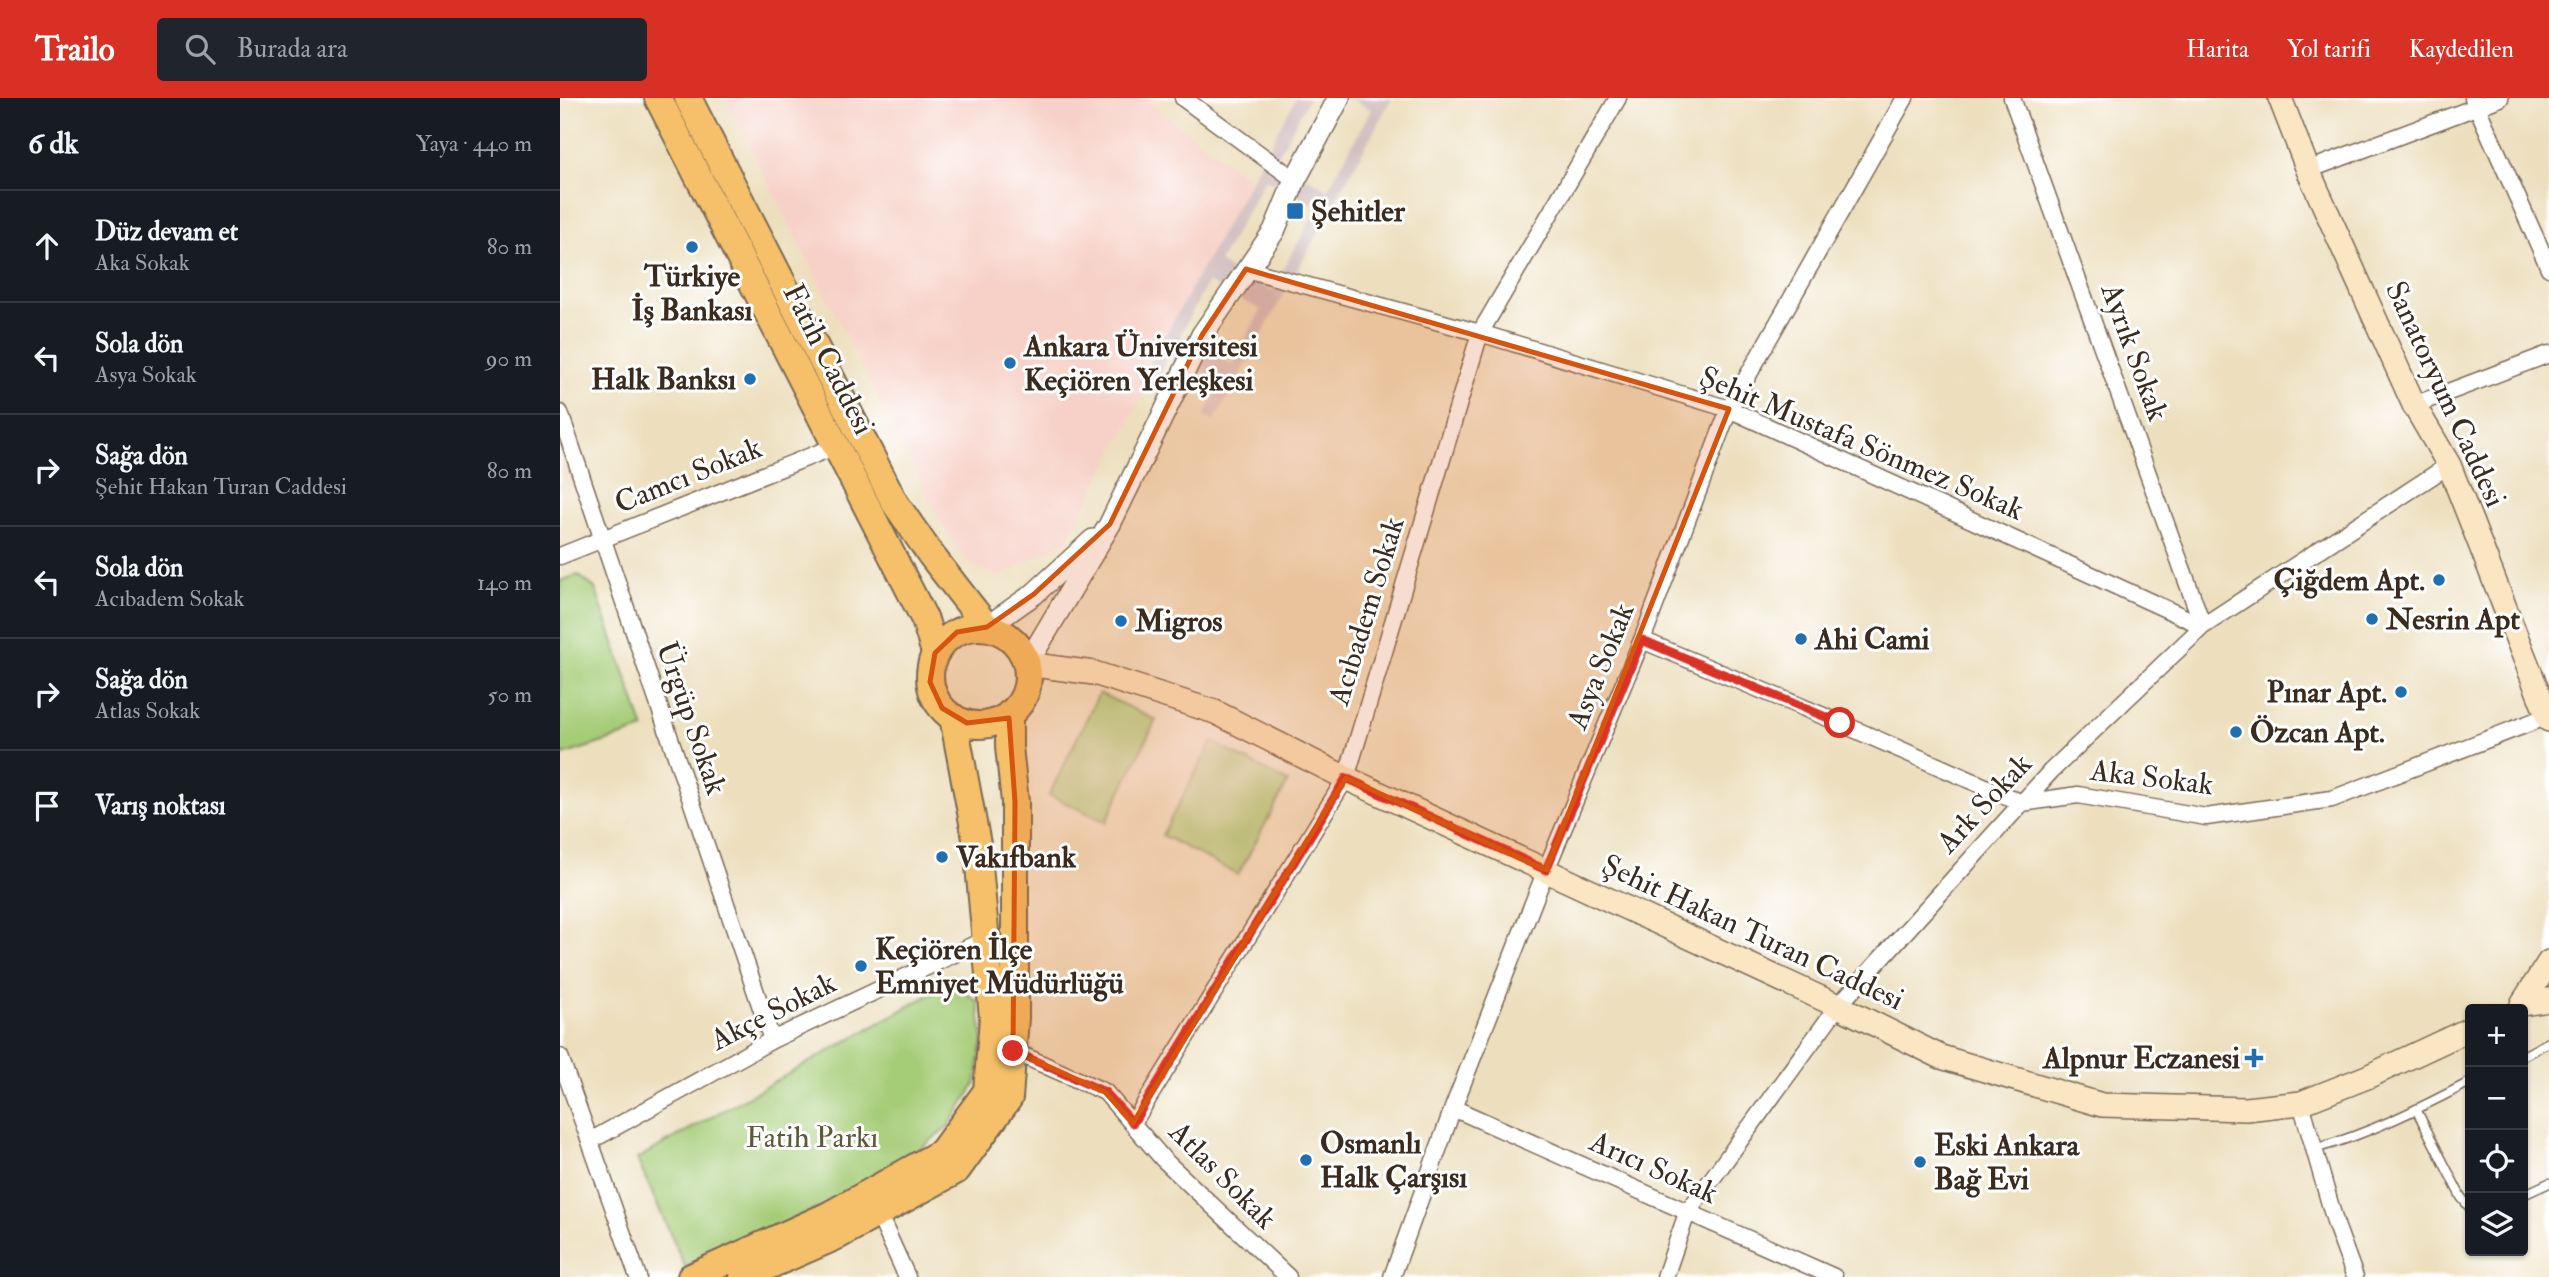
<!DOCTYPE html>
<html lang="tr">
<head>
<meta charset="utf-8">
<style>
	:root { --surface:#171b24; --page:#20242c; --text:#f1f3f6; --muted:#9ea1a6; --line:#363941; --accent:#d93025 }
	body { margin:0; font-family:"IM FELL Double Pica",serif; background:var(--page); color:var(--text) }
	.controls { position:absolute; right:21px; bottom:21px; display:grid; overflow:hidden; border-radius:7px; box-shadow:0 2px 5px #0004 }
	.controls button { width:63px; height:63px; display:grid; place-items:center; padding:0; border:0; border-bottom:2px solid var(--line); background:var(--surface); color:var(--text); font:35px sans-serif }
	.stop { position:absolute; width:21px; height:21px; margin:-16px; border:5px solid #d93025; border-radius:50%; background:#fff }
	.stop.end { background:#d93025; border-color:#fff; box-shadow:0 2px 7px #0008 }
	.list { margin:0; padding:0; list-style:none }
	h2 { display:flex; justify-content:space-between; align-items:center; height:91px; margin:0; padding:0 28px; font-size:30px }
	h2 small { font-size:23px; font-weight:400; color:var(--muted) }
	.list li { display:grid; grid-template-columns:46px 1fr auto; gap:21px; align-items:center; box-sizing:border-box; height:112px; padding:0 28px; border-top:2px solid var(--line) }
	.list b { display:block; font-size:26px; white-space:nowrap }
	.list p { margin:0; font-size:23px; white-space:nowrap; color:var(--muted) }
	.list em { font-size:23px; font-style:normal; color:var(--muted) }
	.icon { flex:none; width:38px; height:38px; fill:none; stroke:currentColor; stroke-width:2; stroke-linecap:round; stroke-linejoin:round }
	.map { position:relative; flex:none; width:1989px; height:1179px; overflow:hidden }
	header { display:flex; align-items:center; gap:42px; box-sizing:border-box; height:98px; padding:0 35px; background:var(--accent); color:#fff }
	header strong { font-size:33px }
	nav { display:flex; gap:38px; margin-inline-start:auto; font-size:24px }
	.search { width:490px; height:63px; background:var(--page); display:flex; align-items:center; gap:18px; box-sizing:border-box; padding:0 24px; border-radius:7px; color:var(--muted); font-size:26px }
	main { display:flex }
	aside { flex:1; background:var(--surface) }
	.map>svg:first-child { display:block }
	.built { fill:#f7d1c7 }
	.industrial { fill:#d2bfc0; fill-rule:evenodd }
	.green { fill:#a5cc77; stroke:#707b4a; stroke-width:2 }
	.lines { fill:none; stroke-linecap:round; stroke-linejoin:round }
	.service-casing { stroke:#796956; stroke-width:11 }
	.minor-casing { stroke:#796956; stroke-width:19 }
	.tertiary-casing { stroke:#796956; stroke-width:24 }
	.secondary-casing { stroke:#796956; stroke-width:26 }
	.primary-casing { stroke:#796956; stroke-width:30 }
	.service { stroke:#fff; stroke-width:8 }
	.minor { stroke:#fff; stroke-width:16 }
	.tertiary { stroke:#fff; stroke-width:21 }
	.secondary { stroke:#fbe6c4; stroke-width:23 }
	.primary { stroke:#f6c06b; stroke-width:26 }
	.route { stroke:#d93025; stroke-width:9 }
	.marked { fill:#d7540e; fill-opacity:0.2; stroke:#d7540e; stroke-width:5; stroke-linejoin:round }
	.poi-dot { fill:#1f6fb2; stroke:#fff; stroke-width:2.5 }
	.labels { text-anchor:middle; stroke-width:6; stroke-linejoin:round; paint-order:stroke }
	.poi-label { font-size:30px; font-weight:bold; fill:#3b2a1e; stroke:#fff; text-anchor:start }
	.street-label { font-size:30px; fill:#3b2a1e; stroke:#fff }
	.park-label { font-size:30px; fill:#5b5b39; stroke:#fff }
</style>
</head>
<body>
<header>
<strong>Trailo</strong>
<div class="search"><svg class="icon" aria-label="search" viewBox="0 0 24 24"><circle cx="10" cy="10" r="6"/><path d="M15 15l6 6"/></svg>Burada ara</div>
<nav><a>Harita</a><a>Yol tarifi</a><a>Kaydedilen</a></nav>
</header>
<main>
<aside>
<h2>6 dk<small>Yaya · 440 m</small></h2>
<ul class="list">
<li><svg class="icon" aria-label="ahead" viewBox="0 0 24 24"><path d="M12 20V5M6 11l6-6 6 6"/></svg><div><b>Düz devam et</b><p>Aka Sokak</p></div><em>80 m</em></li>
<li><svg class="icon" aria-label="left" viewBox="0 0 24 24"><path d="M17 20v-9H6M10 6l-5 5 5 5"/></svg><div><b>Sola dön</b><p>Asya Sokak</p></div><em>90 m</em></li>
<li><svg class="icon" aria-label="right" viewBox="0 0 24 24"><path d="M7 20v-9h11M14 6l5 5-5 5"/></svg><div><b>Sağa dön</b><p>Şehit Hakan Turan Caddesi</p></div><em>80 m</em></li>
<li><svg class="icon" aria-label="left" viewBox="0 0 24 24"><path d="M17 20v-9H6M10 6l-5 5 5 5"/></svg><div><b>Sola dön</b><p>Acıbadem Sokak</p></div><em>140 m</em></li>
<li><svg class="icon" aria-label="right" viewBox="0 0 24 24"><path d="M7 20v-9h11M14 6l5 5-5 5"/></svg><div><b>Sağa dön</b><p>Atlas Sokak</p></div><em>50 m</em></li>
<li><svg class="icon" aria-label="arrive" viewBox="0 0 24 24"><path d="M6 21V4h12l-3 4 3 4H6"/></svg><div><b>Varış noktası</b></div></li>
</ul>
</aside>
<div class="map">
<svg width="1989" height="1179" viewBox="0 0 1989 1179">
	<rect width="100%" height="100%" fill="#fff"/>
	<filter id="ink" filterUnits="userSpaceOnUse"><feTurbulence type="fractalNoise" baseFrequency=".0143" numOctaves="2"/><feDisplacementMap in="SourceGraphic" scale="14" xChannelSelector="R" yChannelSelector="G"/><feConvolveMatrix kernelMatrix="1 2 1 2 8 2 1 2 1" color-interpolation-filters="sRGB"/></filter>
	<filter id="wash" filterUnits="userSpaceOnUse"><feTurbulence type="fractalNoise" baseFrequency=".00686" numOctaves="4" result="noise"/><feDisplacementMap in="SourceGraphic" scale="28" xChannelSelector="R" yChannelSelector="G"/><feGaussianBlur stdDeviation="1.57" result="paint"/><feColorMatrix in="noise" values="0 0 0 0 0 0 0 0 0 0 0 0 0 0 0 0 0 1.4 0 .05"/><feComposite in="paint" operator="in"/></filter>
	<g filter="url(#wash)">
		<rect width="100%" height="100%" fill="#eddfbe"/>
		<!-- built -->
		<path class="built" d="M165 0H584L688 80 684 108 506 444 438 479 405 463 380 422Z"/>
		<!-- industrial -->
		<path class="industrial" d="M736 0H749L715 63 768 91 811 12 790 0H832L654 323 644 318 662 285 609 258 592 289 580 283ZM705 81 758 109 711 193 699 186 704 172 679 177 659 164ZM648 184 701 212 672 266 620 237Z"/>
		<!-- green -->
		<path class="green" d="M18 477 35 490 84 631 3 657 0 652V483Z
			M539 595 596 622 546 724 489 697Z
			M652 644 728 684 678 777 602 737Z
			M392 884 418 904 423 942 415 987 388 1029 349 1059 266 1107 125 1169 77 1061Z"/>
	</g>
	<g filter="url(#ink)">
		<g class="lines">
			<defs>
				<path id="service" d="M1963 958 1989 944
					M1856 1011 1901 1099 1910 1110
					M1754 1051C1809 1036 1860 1010 1910 984
					M1963 1097 1989 1085"/>
				<path id="minor" d="M623 0 735 82
					M1452 0 1643 528
					M1913 0 1989 170
					M1748 72 1940 0
					M686 171 920 235 1169 311 1643 528
					M1854 307 1989 256
					M0 315 212 942
					M0 458 276 348
					M1082 542 1280 625 1462 705 1518 697 1646 719 1772 701 1988 618
					M453 953 545 994 603 1061 728 1179
					M0 959 78 1179
					M1741 1005 1776 1127 1795 1179
					M893 1010 1274 1179
					M573 1025 786 680 920 235 1058 0
					M30 1043 212 942 426 841
					M318 1115 347 1179
					M832 1179 893 1010 986 772 1082 542 1169 311 1345 0
					M1105 1179 1127 1115 1278 908 1491 673 1643 528 1889 367"/>
				<path id="tertiary" d="M427 529 474 496 533 442
					M467 566 550 426 642 237 714 133 735 82 779 0"/>
				<path id="secondary" d="M1720 0 1748 72 1854 307 1889 367 1989 622
					M467 566 534 575 655 614 786 680 1278 908 1381 959 1542 1007 1686 1011 1741 1005 1807 979 1910 931
					M1962 906 1989 864
					M1962 906 1989 902"/>
				<path id="primary" d="M98 0 365 522 375 555
					M128 0 335 405 371 457 427 529
					M370 578a49 49 0 1 1 98 0a49 49 0 1 1-98 0Z
					M131 1179 267 1118 382 1054 427 993 433 920 417 746 393 619
					M183 1179 277 1138 397 1072 449 1000 455 920V704L449 649V616"/>
			</defs>
			<!-- service casing -->
			<use href="#service" class="service-casing"/>
			<!-- minor casing -->
			<use href="#minor" class="minor-casing"/>
			<!-- tertiary casing -->
			<use href="#tertiary" class="tertiary-casing"/>
			<!-- secondary casing -->
			<use href="#secondary" class="secondary-casing"/>
			<!-- primary casing -->
			<use href="#primary" class="primary-casing"/>
			<!-- service -->
			<use href="#service" class="service"/>
			<!-- minor -->
			<use href="#minor" class="minor"/>
			<!-- tertiary -->
			<use href="#tertiary" class="tertiary"/>
			<!-- secondary -->
			<use href="#secondary" class="secondary"/>
			<!-- primary -->
			<use href="#primary" class="primary"/>
		</g>
	</g>
	<g class="lines" filter="url(#ink)">
		<!-- route -->
		<path class="route" d="M453 953 545 994 573 1025 786 680 986 772 1082 542 1280 625"/>
	</g>
	<!-- marked area -->
	<path class="marked" d="M686 171 1169 311 986 772 786 680 573 1025 545 994 453 953 455 704 449 620 407 625 382 610 370 584 375 555 397 534 427 529 474 496 550 426 642 237Z"/>
	<!-- markers -->
	<g class="poi-dot">
		<rect x="726" y="104" width="18" height="18" rx="3.5"/>
		<circle cx="132" cy="149" r="7"/>
		<circle cx="450" cy="265" r="7"/>
		<circle cx="190" cy="281" r="7"/>
		<circle cx="1879" cy="482" r="7"/>
		<circle cx="1812" cy="521" r="7"/>
		<circle cx="561" cy="523" r="7"/>
		<circle cx="1241" cy="541" r="7"/>
		<circle cx="1841" cy="594" r="7"/>
		<circle cx="1676" cy="634" r="7"/>
		<circle cx="382" cy="759" r="7"/>
		<circle cx="301" cy="868" r="7"/>
		<path d="M1690.5 949.5h7v7h7v7h-7v7h-7v-7h-7v-7h7z"/>
		<circle cx="746" cy="1062" r="7"/>
		<circle cx="1360" cy="1064" r="7"/>
	</g>
	<g class="labels">
		<!-- poi labels -->
		<g class="poi-label">
			<text x="751" y="123">Şehitler</text>
			<text x="132" y="188" text-anchor="middle">Türkiye<tspan x="132" dy="34">İş Bankası</tspan></text>
			<text x="464" y="258">Ankara Üniversitesi<tspan x="464" dy="34">Keçiören Yerleşkesi</tspan></text>
			<text x="176" y="291" text-anchor="end">Halk Banksı</text>
			<text x="1865" y="492" text-anchor="end">Çiğdem Apt.</text>
			<text x="1826" y="531">Nesrin Apt</text>
			<text x="575" y="533">Migros</text>
			<text x="1255" y="551">Ahi Cami</text>
			<text x="1827" y="604" text-anchor="end">Pınar Apt.</text>
			<text x="1690" y="644">Özcan Apt.</text>
			<text x="396" y="769">Vakıfbank</text>
			<text x="315" y="861">Keçiören İlçe<tspan x="315" dy="34">Emniyet Müdürlüğü</tspan></text>
			<text x="1680" y="970" text-anchor="end">Alpnur Eczanesi</text>
			<text x="760" y="1055">Osmanlı<tspan x="760" dy="34">Halk Çarşısı</tspan></text>
			<text x="1374" y="1057">Eski Ankara<tspan x="1374" dy="34">Bağ Evi</tspan></text>
		</g>
		<!-- street labels -->
		<g class="street-label">
			<text transform="translate(1575 254) rotate(70)" y="10">Ayrık Sokak</text>
			<text transform="translate(269 261) rotate(63)" y="10">Fatih Caddesi</text>
			<text transform="translate(1886 296) rotate(65)" y="10">Sanatoryum Caddesi</text>
			<text transform="translate(1302 345) rotate(23)" y="10">Şehit Mustafa Sönmez Sokak</text>
			<text transform="translate(128 377) rotate(-22)" y="10">Camcı Sokak</text>
			<text transform="translate(806 513) rotate(-73)" y="10">Acıbadem Sokak</text>
			<text transform="translate(1040 568) rotate(-68)" y="10">Asya Sokak</text>
			<text transform="translate(132 620) rotate(71)" y="10">Ürgüp Sokak</text>
			<text transform="translate(1592 679) rotate(7)" y="10">Aka Sokak</text>
			<text transform="translate(1424 705) rotate(-47)" y="10">Ark Sokak</text>
			<text transform="translate(1193 834) rotate(25)" y="10">Şehit Hakan Turan Caddesi</text>
			<text transform="translate(213 913) rotate(-27)" y="10">Akçe Sokak</text>
			<text transform="translate(1094 1069) rotate(24)" y="10">Arıcı Sokak</text>
			<text transform="translate(663 1077) rotate(45)" y="10">Atlas Sokak</text>
		</g>
		<!-- park labels -->
		<g class="park-label">
			<text x="252" y="1049">Fatih Parkı</text>
		</g>
	</g>
</svg>
<div class="controls">
<button>+</button>
<button>−</button>
<button><svg class="icon" aria-label="locate" viewBox="0 0 24 24"><circle cx="12" cy="12" r="6"/><path d="M12 2v4M12 18v4M2 12h4M18 12h4"/></svg></button>
<button><svg class="icon" aria-label="layers" viewBox="0 0 24 24"><path d="M12 4l9 5-9 5-9-5zM3 14l9 5 9-5"/></svg></button>
</div>
<div class="stop" style="left:1280px;top:625px"></div>
<div class="stop end" style="left:453px;top:953px"></div>
</div>
</main>
</body>
</html>
